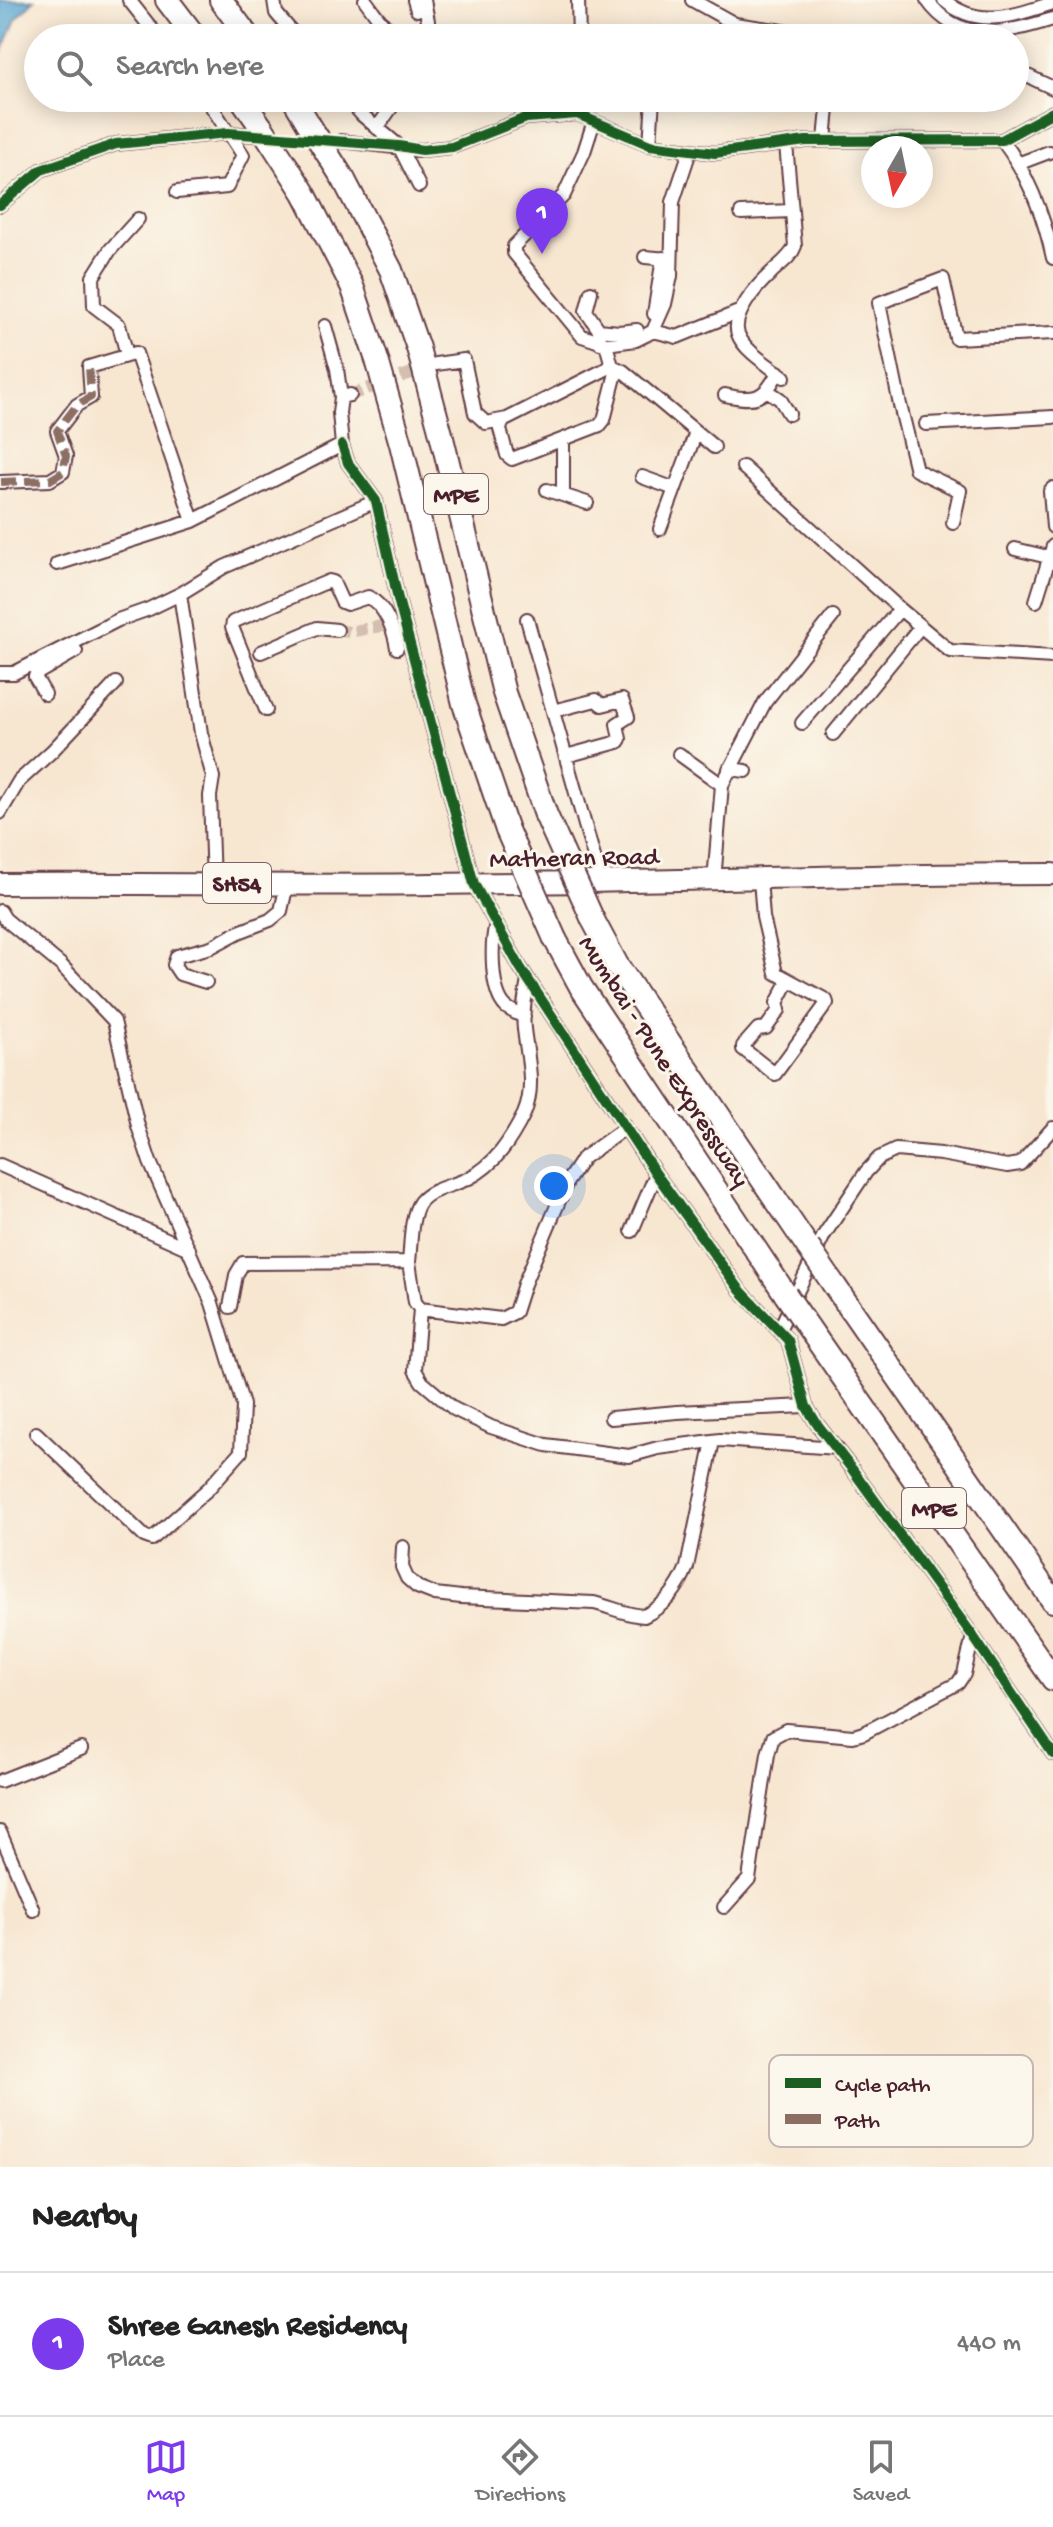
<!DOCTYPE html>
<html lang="en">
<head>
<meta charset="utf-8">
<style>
	:root { --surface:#fff; --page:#f2f2f2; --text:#222; --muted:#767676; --line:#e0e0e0; --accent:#7c3aed }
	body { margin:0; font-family:"Gochi Hand",sans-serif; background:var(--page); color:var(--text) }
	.compass { position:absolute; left:861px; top:136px; width:72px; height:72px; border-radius:50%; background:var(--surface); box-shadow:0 4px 20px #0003; rotate:189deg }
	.you { position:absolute; left:554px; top:1186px; width:28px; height:28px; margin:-20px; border:6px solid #fff; border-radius:50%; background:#1a73e8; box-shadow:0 0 0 12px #1a73e833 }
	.badge { display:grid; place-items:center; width:52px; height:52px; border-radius:50%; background:var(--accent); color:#fff; font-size:26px; font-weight:700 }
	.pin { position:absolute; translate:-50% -66px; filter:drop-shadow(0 2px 4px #0008) }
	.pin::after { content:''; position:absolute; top:42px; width:28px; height:24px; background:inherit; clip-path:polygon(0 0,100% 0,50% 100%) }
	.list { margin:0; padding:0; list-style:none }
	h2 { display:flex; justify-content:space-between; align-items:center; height:104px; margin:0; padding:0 32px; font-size:34px }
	h2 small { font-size:26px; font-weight:400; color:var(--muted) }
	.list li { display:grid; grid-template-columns:52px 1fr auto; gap:24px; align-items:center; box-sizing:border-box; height:144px; padding:0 32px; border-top:2px solid var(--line) }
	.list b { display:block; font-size:30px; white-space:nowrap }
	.list p { margin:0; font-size:26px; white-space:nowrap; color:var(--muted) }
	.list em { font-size:26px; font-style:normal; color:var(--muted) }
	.icon { flex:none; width:44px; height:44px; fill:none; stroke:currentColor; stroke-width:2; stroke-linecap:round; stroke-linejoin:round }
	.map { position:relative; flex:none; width:1053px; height:2167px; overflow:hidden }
	.search { position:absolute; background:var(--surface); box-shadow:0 4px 20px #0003; left:24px; right:24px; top:24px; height:88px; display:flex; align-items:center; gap:20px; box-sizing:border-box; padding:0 28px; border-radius:44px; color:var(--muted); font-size:30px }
	.sheet { height:248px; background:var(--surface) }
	nav { display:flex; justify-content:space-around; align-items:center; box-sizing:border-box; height:112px; border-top:2px solid var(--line); background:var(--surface); font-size:22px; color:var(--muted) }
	nav a { display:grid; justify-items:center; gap:4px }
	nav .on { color:var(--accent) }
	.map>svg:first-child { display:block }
	.water { fill:#59a6d2; stroke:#52627e; stroke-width:2 }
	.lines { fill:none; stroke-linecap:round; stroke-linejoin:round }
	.street-tunnel { stroke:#d4beaf; stroke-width:12; stroke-dasharray:12 6; stroke-linecap:butt }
	.street-casing { stroke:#643d44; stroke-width:16 }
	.primary-casing { stroke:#643d44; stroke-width:24 }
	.highway-casing { stroke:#643d44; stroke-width:26 }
	.street { stroke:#fff; stroke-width:12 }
	.primary { stroke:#fff; stroke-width:20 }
	.highway { stroke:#fff; stroke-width:22 }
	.highway-bridge-casing { stroke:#643d44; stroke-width:26; stroke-linecap:butt }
	.highway-bridge { stroke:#fff; stroke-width:22 }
	.quiet { stroke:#8d6e63; stroke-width:8; stroke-dasharray:16 8; stroke-linecap:butt }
	.cycleway-casing { stroke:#fbf7ec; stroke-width:15 }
	.cycleway { stroke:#1b5e20; stroke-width:10 }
	.labels { text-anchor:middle; stroke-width:6; stroke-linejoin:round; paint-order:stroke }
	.shield { fill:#fbf7ec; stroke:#7f6065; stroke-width:2 }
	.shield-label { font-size:24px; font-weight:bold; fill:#4a1f2b }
	.street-label { font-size:26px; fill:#4a1f2b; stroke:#fbf7ec }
	.key { fill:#fbf7ec; stroke:#c6b6b2; stroke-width:2 }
	.key-label { font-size:22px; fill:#4a1f2b }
</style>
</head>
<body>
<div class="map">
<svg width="1053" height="2167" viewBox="0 0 1053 2167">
	<rect width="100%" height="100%" fill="#fbf7ec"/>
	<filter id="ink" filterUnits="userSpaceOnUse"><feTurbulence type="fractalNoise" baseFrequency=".0125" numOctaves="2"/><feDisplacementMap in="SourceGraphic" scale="16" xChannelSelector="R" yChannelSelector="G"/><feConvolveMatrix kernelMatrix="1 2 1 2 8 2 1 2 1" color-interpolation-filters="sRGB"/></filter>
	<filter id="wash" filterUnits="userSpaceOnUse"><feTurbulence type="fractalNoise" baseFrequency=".006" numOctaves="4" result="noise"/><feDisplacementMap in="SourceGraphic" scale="32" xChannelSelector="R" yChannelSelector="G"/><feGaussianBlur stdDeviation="1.8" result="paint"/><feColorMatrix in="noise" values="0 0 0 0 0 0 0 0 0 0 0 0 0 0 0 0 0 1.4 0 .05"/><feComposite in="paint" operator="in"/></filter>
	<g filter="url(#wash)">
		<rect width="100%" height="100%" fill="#f7e6d0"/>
		<!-- water -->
		<path class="water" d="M0 0H34L16 19 0 57Z"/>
	</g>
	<g filter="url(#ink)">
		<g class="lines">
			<!-- street-tunnel -->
			<path class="street-tunnel" d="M268 136 340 141
				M350 395 426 368
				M337 630 349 632 386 625"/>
			<defs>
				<path id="street" d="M129 0 159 38
					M274 0 276 13 297 38
					M365 0C384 25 392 46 426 27L428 21 424 0
					M414 0 417 10
					M578 0 579 38
					M692 0 735 24 831 38
					M927 0C959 46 1007 33 1053 19
					M944 0C978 30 1015 15 1053 3
					M423 38 428 33 438 31 447 38
					M727 38 729 22
					M1015 70 1053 88
					M347 98 362 115 399 146 419 186
					M515 98 526 118
					M398 100 410 101 419 98
					M578 103 590 105
					M594 121 584 152 564 195 514 246V253L582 336 606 344 636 340 646 335 653 331 665 304 671 276 673 202 690 151
					M377 128 398 98
					M825 140 829 98
					M1002 140C1028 174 1044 216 1053 258
					M340 141 422 150 452 147 526 118 577 114 650 145 715 153 806 141 1002 140 1053 112
					M650 145 653 98
					M1020 163 1049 152
					M177 192 227 187 243 155 206 98
					M0 205 41 170 116 144 228 133 255 135
					M741 213 792 211
					M645 257 668 259
					M591 292 586 311 599 330
					M654 314 663 258
					M325 326 337 369 341 397
					M653 331 677 337 741 311
					M600 343 599 330 619 332 637 330
					M606 344 612 366 623 371 714 447
					M127 355 119 325 94 306 93 277 110 250 138 219
					M436 364 464 360 475 413 486 423 507 419 612 366
					M784 377C770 366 744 351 738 334 731 315 757 286 770 274 778 265 791 258 795 246L786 144
					M768 391 780 399 789 414
					M725 395C755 402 765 399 778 372
					M503 420 500 429 507 455 512 459 600 425 604 420 617 369
					M926 424 1053 417
					M563 440V495
					M342 445 348 463 376 501 398 599 474 884 520 967 656 1174 740 1290 788 1340 806 1406 817 1424 852 1469 973 1636 1053 1754
					M743 467 900 609 950 651 1053 657
					M642 477 675 489
					M1 482 50 480 63 472 66 456 57 431 77 405 91 397 89 367 136 353 193 521
					M1053 488 1050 491 1053 527
					M547 490 587 503
					M953 523 960 491 916 470 900 405 879 303 943 279 956 338 1053 333
					M660 529 696 432
					M1015 549 1048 557
					M57 564 193 521 342 445 339 413 341 397 350 395
					M1036 601 1053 546
					M527 619 601 882
					M261 652 317 628 337 630
					M0 673H14L118 620 149 609 180 594
					M45 694 35 677 36 674 76 651
					M266 710 232 627 233 622 329 581 333 582 342 602 347 604 368 597C385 605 394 630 397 648
					M553 711 596 700 602 705 622 700 628 717 617 724 620 739 618 742 566 756
					M802 723 900 609
					M833 734 920 627
					M679 754 722 785
					M729 769 746 771
					M0 813 19 781 52 751 116 683
					M760 879 763 917 776 973 826 1000 827 1003 775 1074 743 1049V1046L758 1029 766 1028 779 1010 777 1003 789 980
					M714 881 722 785 765 702 833 616
					M213 883 210 796 213 777 201 733 180 594 224 567 376 501
					M0 911 5 919 61 965 114 1021 138 1126 150 1162 212 1303 243 1405 241 1452 208 1489 152 1539 144 1536 36 1433
					M496 923C491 943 490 992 506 1007 511 1011 518 1014 524 1017
					M206 982 180 974 174 965 177 956 211 947 239 932 270 920 281 911 287 884
					M0 1165 189 1249
					M632 1231 656 1174
					M409 1262C411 1245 410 1216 420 1202 431 1188 454 1186 469 1178 495 1165 511 1140 524 1114 536 1087 527 1056 524 1029 522 1013 525 996 528 980
					M230 1307 236 1275 243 1263 409 1262 415 1302 420 1309 501 1319 515 1312 524 1284 567 1182 583 1158 625 1128
					M420 1309 415 1370 422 1382 454 1409 491 1427 546 1445 629 1456 658 1448 720 1440 837 1448
					M779 1330 824 1235 866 1172 879 1158 896 1150 941 1154 1007 1166 1020 1164 1053 1128
					M611 1418 677 1412 806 1406
					M403 1547 402 1567 407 1578 417 1587 435 1594 461 1597 594 1603C611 1607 626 1615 644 1616 666 1605 678 1589 687 1567L713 1441
					M0 1781 81 1749
					M0 1832 33 1910
					M724 1907 749 1879 768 1754 773 1737 786 1730 853 1736 864 1733 958 1683 964 1674 973 1636"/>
				<path id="primary" d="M0 884C143 883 287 886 430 884 638 883 845 874 1053 874"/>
				<path id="highway" d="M167 0 196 38
					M221 0 249 38
					M241 98 262 128
					M293 98 308 123
					M288 168 304 193 352 286 377 360 401 444 464 704 507 830
					M344 180 391 270 418 348 441 434 504 693 546 815
					M593 920 617 965 808 1247
					M555 939 581 987 786 1295
					M834 1285 1053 1601
					M815 1337 1053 1679"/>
			</defs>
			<!-- street casing -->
			<use href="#street" class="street-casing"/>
			<!-- primary casing -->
			<use href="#primary" class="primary-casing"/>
			<!-- highway casing -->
			<use href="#highway" class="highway-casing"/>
			<!-- street -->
			<use href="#street" class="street"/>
			<!-- primary -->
			<use href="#primary" class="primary"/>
			<!-- highway -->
			<use href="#highway" class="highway"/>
			<defs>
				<path id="highway-bridge" d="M308 123 344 180
					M262 128 288 168
					M546 815 593 920
					M507 830 555 939
					M808 1247 834 1285
					M786 1295 815 1337"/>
			</defs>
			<!-- highway-bridge casing -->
			<use href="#highway-bridge" class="highway-bridge-casing"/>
			<!-- highway-bridge -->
			<use href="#highway-bridge" class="highway-bridge"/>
			<!-- quiet -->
			<path class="quiet" d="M1 482 50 480 63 472 66 456 57 431 77 405 91 397 89 367"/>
			<defs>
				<path id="cycleway" d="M0 205 41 170 116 144 228 133 399 146 422 150 452 147 526 118 577 114 650 145 715 153 806 141 1002 140 1053 112
					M342 445 348 463 376 501 398 599 474 884 520 967 656 1174 740 1290 788 1340 806 1406 817 1424 852 1469 973 1636 1053 1754"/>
			</defs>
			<!-- cycleway casing -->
			<use href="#cycleway" class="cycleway-casing"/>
			<!-- cycleway -->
			<use href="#cycleway" class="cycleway"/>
		</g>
	</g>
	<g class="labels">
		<!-- shield labels -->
		<g class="shield">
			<rect x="424" y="474" width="64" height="40" rx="6"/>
			<rect x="203" y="863" width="68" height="40" rx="6"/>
			<rect x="902" y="1488" width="64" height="40" rx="6"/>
		</g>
		<g class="shield-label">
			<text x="456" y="502">MPE</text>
			<text x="237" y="891">SH54</text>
			<text x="934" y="1516">MPE</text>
		</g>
		<!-- street labels -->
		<g class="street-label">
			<text transform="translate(574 856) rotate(-1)" y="9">Matheran Road</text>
			<text transform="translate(666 1060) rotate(57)" y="9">Mumbai - Pune Expressway</text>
		</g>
	</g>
	<!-- legend -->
	<rect x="769" y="2055" width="264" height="92" rx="12" class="key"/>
	<rect x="785" y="2078" width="36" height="10" fill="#1b5e20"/>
	<rect x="785" y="2114" width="36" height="10" fill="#8d6e63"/>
	<g class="key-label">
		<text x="835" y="2091">Cycle path</text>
		<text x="835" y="2127">Path</text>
	</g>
</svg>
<svg class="compass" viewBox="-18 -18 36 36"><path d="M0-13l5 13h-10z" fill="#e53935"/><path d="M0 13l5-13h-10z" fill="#767676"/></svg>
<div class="you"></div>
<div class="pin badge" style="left:542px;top:254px">1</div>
<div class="search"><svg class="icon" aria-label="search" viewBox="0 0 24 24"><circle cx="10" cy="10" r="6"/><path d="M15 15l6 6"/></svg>Search here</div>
</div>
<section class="sheet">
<h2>Nearby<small></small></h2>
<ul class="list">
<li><span class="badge">1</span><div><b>Shree Ganesh Residency</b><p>Place</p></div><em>440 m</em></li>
</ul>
</section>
<nav>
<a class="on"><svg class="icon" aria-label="map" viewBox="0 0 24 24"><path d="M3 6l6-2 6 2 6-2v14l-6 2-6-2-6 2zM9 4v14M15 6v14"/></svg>Map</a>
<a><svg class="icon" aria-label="directions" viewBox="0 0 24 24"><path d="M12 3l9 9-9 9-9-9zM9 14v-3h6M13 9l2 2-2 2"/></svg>Directions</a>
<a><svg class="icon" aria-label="saved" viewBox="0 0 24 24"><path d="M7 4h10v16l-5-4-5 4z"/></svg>Saved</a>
</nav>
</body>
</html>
